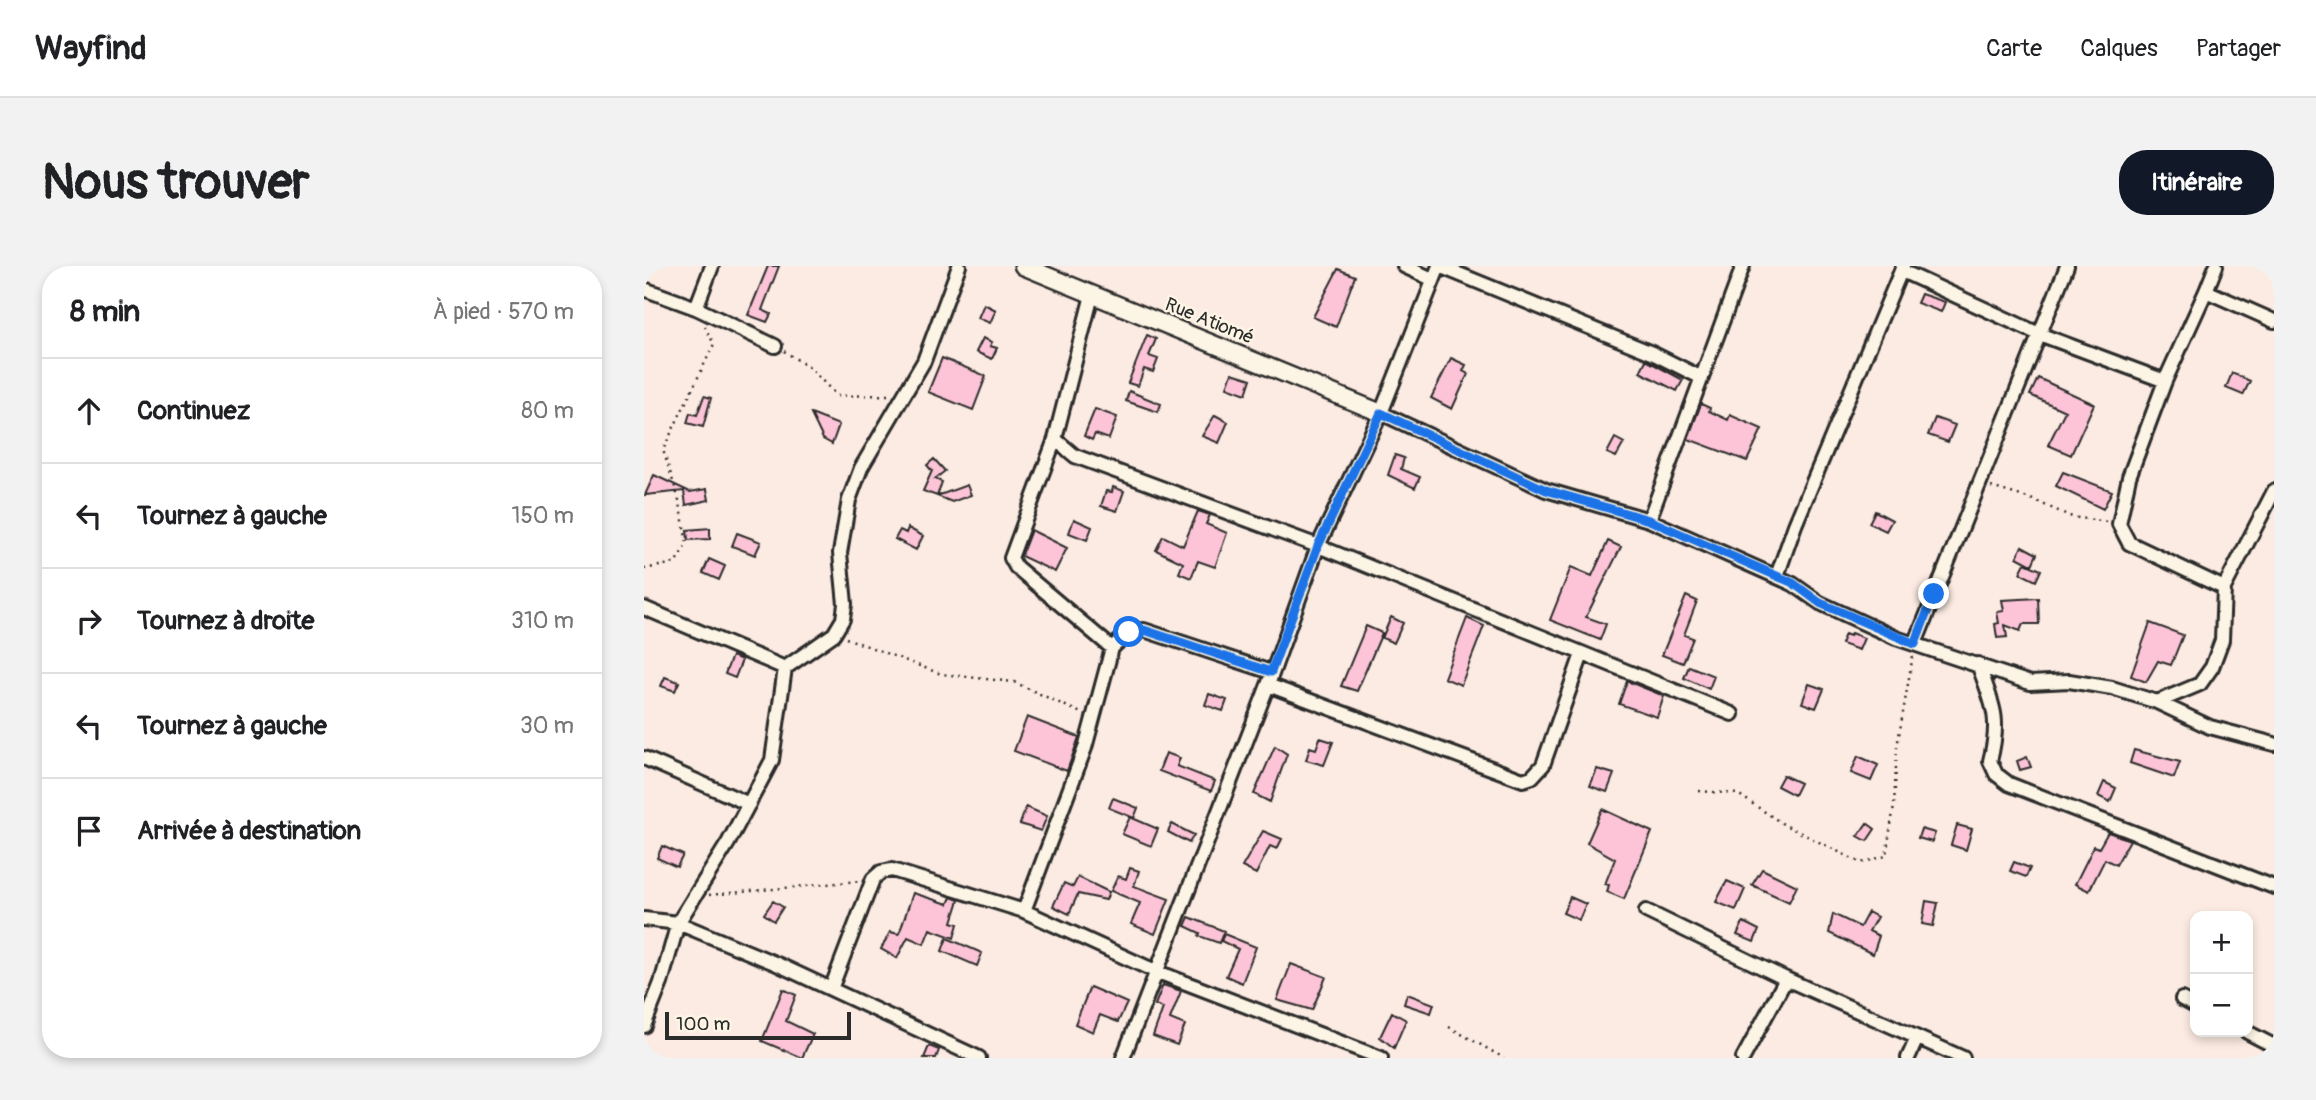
<!DOCTYPE html>
<html lang="fr">
<head>
<meta charset="utf-8">
<style>
	:root { --surface:#fff; --page:#f2f2f2; --text:#202124; --muted:#757577; --line:#e0e0e0; --accent:#111827 }
	body { margin:0; font-family:Pangolin,sans-serif; background:var(--page); color:var(--text) }
	.controls { position:absolute; right:21px; bottom:21px; display:grid; overflow:hidden; border-radius:14px; box-shadow:0 4px 10px #0003 }
	.controls button { width:63px; height:63px; display:grid; place-items:center; padding:0; border:0; border-bottom:2px solid var(--line); background:var(--surface); color:var(--text); font:35px sans-serif }
	.scale { position:absolute; left:21px; bottom:18px; width:186px; box-sizing:border-box; padding-left:7px; border:4px solid #2b2b2b; border-top:0; font-size:19px; line-height:24px; white-space:nowrap; color:#2b2b2b; -webkit-text-stroke:5px #fcf5e5; paint-order:stroke }
	.stop { position:absolute; width:21px; height:21px; margin:-16px; border:5px solid #1a73e8; border-radius:50%; background:#fff }
	.stop.end { background:#1a73e8; border-color:#fff; box-shadow:0 2px 7px #0008 }
	.list { margin:0; padding:0; list-style:none }
	h2 { display:flex; justify-content:space-between; align-items:center; height:91px; margin:0; padding:0 28px; font-size:30px }
	h2 small { font-size:23px; font-weight:400; color:var(--muted) }
	.list li { display:grid; grid-template-columns:46px 1fr auto; gap:21px; align-items:center; box-sizing:border-box; height:105px; padding:0 28px; border-top:2px solid var(--line) }
	.list b { display:block; font-size:26px; white-space:nowrap }
	.list em { font-size:23px; font-style:normal; color:var(--muted) }
	.icon { flex:none; width:38px; height:38px; fill:none; stroke:currentColor; stroke-width:2; stroke-linecap:round; stroke-linejoin:round }
	.map { position:relative; flex:none; width:1630px; height:792px; overflow:hidden; border-radius:28px }
	header { display:flex; align-items:center; gap:42px; box-sizing:border-box; height:98px; padding:0 35px; background:var(--surface); border-bottom:2px solid var(--line) }
	header strong { font-size:33px }
	nav { display:flex; gap:38px; margin-inline-start:auto; font-size:24px }
	.intro { display:flex; align-items:center; justify-content:space-between; box-sizing:border-box; height:168px; padding:0 42px }
	h1 { margin:0; font-size:49px }
	.button { padding:18px 32px; border-radius:28px; background:var(--accent); color:#fff; font-size:24px; font-weight:700 }
	main { display:flex; gap:42px; padding:0 42px }
	aside { flex:1; background:var(--surface); border-radius:28px; box-shadow:0 4px 10px #0003 }
	.map>svg:first-child { display:block }
	.building { fill:#fdc4d8; stroke:#2b2b2b; stroke-width:2 }
	.lines { fill:none; stroke-linecap:round; stroke-linejoin:round }
	.minor-casing { stroke:#2b2b2b; stroke-width:18 }
	.tertiary-casing { stroke:#2b2b2b; stroke-width:21 }
	.path { stroke:#2b2b2b; stroke-width:2.5; stroke-dasharray:2 5; stroke-linecap:butt }
	.minor { stroke:#fcf5e5; stroke-width:12 }
	.tertiary { stroke:#fcf5e5; stroke-width:16 }
	.route { stroke:#1a73e8; stroke-width:9 }
	.labels { text-anchor:middle; stroke-width:5; stroke-linejoin:round; paint-order:stroke }
	.street-label { font-size:19px; fill:#2b2b2b; stroke:#fcf5e5 }
</style>
</head>
<body>
<header>
<strong>Wayfind</strong>
<nav><a>Carte</a><a>Calques</a><a>Partager</a></nav>
</header>
<div class="intro"><h1>Nous trouver</h1><a class="button">Itinéraire</a></div>
<main>
<aside>
<h2>8 min<small>À pied · 570 m</small></h2>
<ul class="list">
<li><svg class="icon" aria-label="ahead" viewBox="0 0 24 24"><path d="M12 20V5M6 11l6-6 6 6"/></svg><div><b>Continuez</b></div><em>80 m</em></li>
<li><svg class="icon" aria-label="left" viewBox="0 0 24 24"><path d="M17 20v-9H6M10 6l-5 5 5 5"/></svg><div><b>Tournez à gauche</b></div><em>150 m</em></li>
<li><svg class="icon" aria-label="right" viewBox="0 0 24 24"><path d="M7 20v-9h11M14 6l5 5-5 5"/></svg><div><b>Tournez à droite</b></div><em>310 m</em></li>
<li><svg class="icon" aria-label="left" viewBox="0 0 24 24"><path d="M17 20v-9H6M10 6l-5 5 5 5"/></svg><div><b>Tournez à gauche</b></div><em>30 m</em></li>
<li><svg class="icon" aria-label="arrive" viewBox="0 0 24 24"><path d="M6 21V4h12l-3 4 3 4H6"/></svg><div><b>Arrivée à destination</b></div></li>
</ul>
</aside>
<div class="map">
<svg width="1630" height="792" viewBox="0 0 1630 792">
	<rect width="100%" height="100%" fill="#fcebe2"/>
	<filter id="ink" filterUnits="userSpaceOnUse"><feTurbulence type="fractalNoise" baseFrequency=".0143" numOctaves="2"/><feDisplacementMap in="SourceGraphic" scale="14" xChannelSelector="R" yChannelSelector="G"/><feConvolveMatrix kernelMatrix="1 2 1 2 8 2 1 2 1" color-interpolation-filters="sRGB"/></filter>
	<g filter="url(#ink)">
		<!-- building -->
		<path class="building" d="M124 0H135L118 44 127 48 123 56 104 49Z
			M694 3 711 10 692 61 669 51Z
			M1277 28 1301 36 1297 46 1273 37Z
			M340 38 352 44 346 57 334 52Z
			M503 69 512 73 505 90 514 93 509 106 500 103 494 120 484 117Z
			M339 72 348 76 346 80 353 82 348 93 332 86Z
			M298 92 342 110 329 144 284 126Z
			M807 92 822 99 819 105 824 108 808 143 787 132Z
			M1002 94 1039 114 1033 125 996 106Z
			M588 107 607 113 602 128 583 121Z
			M1588 107 1606 115 1599 129 1582 122Z
			M1394 112 1450 138 1427 189 1404 179 1421 145 1386 129Z
			M485 125 517 138 514 146 482 135Z
			M60 130 67 132 59 161 43 157 46 147 53 149Z
			M1057 138 1066 142 1065 145 1084 154 1086 149 1118 163 1103 195 1044 173Z
			M451 143 473 151 465 173 451 168 448 174 440 170Z
			M167 148 195 159 188 178 179 173Z
			M571 149 584 156 575 177 558 170Z
			M1291 152 1311 159 1304 176 1284 169Z
			M971 172 980 177 972 191 963 187Z
			M751 189 760 192 757 203 776 211 771 222 744 209Z
			M290 193 301 205 291 213 298 216 293 230 279 225 288 205 283 199Z
			M1419 206 1468 225 1459 243 1412 220Z
			M10 209 46 226 63 223 65 234 42 239 40 225 1 229Z
			M323 219 327 229 308 236 293 230Z
			M469 221 480 225 473 245 457 240 462 225 468 226Z
			M554 245 566 249 562 258 583 267 571 301 554 295 547 312 535 307 539 297 512 284 519 270 539 280Z
			M1231 245 1248 254 1242 265 1225 257Z
			M430 253 448 261 443 274 425 267Z
			M66 262V273L44 274 43 264Z
			M264 262 279 270 272 284 251 273 256 264 262 267Z
			M387 264 423 282 411 306 377 290Z
			M93 267 117 276 111 289 88 280Z
			M964 275 977 281 942 351 962 358 956 374 906 354 927 301 948 310Z
			M1378 280 1393 288 1388 299 1373 291Z
			M65 293 81 300 75 314 59 307Z
			M1381 297 1397 304 1392 315 1376 307Z
			M1042 330 1053 335 1040 369 1049 372 1039 397 1018 389Z
			M1394 332 1395 358H1379L1376 365 1361 359 1363 371 1353 372 1351 358 1355 357 1353 346 1360 345 1358 334Z
			M747 351 759 357 750 377 738 372Z
			M823 352 840 360 817 419 800 412Z
			M1506 357 1539 369 1527 399 1514 395 1502 416 1487 410Z
			M722 360 738 367 713 425 697 420Z
			M1207 367 1220 372 1215 384 1197 378 1201 368 1206 370Z
			M88 390 98 394 91 412 81 408Z
			M1045 400 1070 410 1065 423 1040 412Z
			M21 411 35 416 31 425 17 420Z
			M983 415 1020 430 1013 451 975 438Z
			M1165 418 1180 423 1172 442 1158 437Z
			M565 428 583 434 579 445 561 439Z
			M383 451 435 471 423 505 370 485Z
			M676 472 689 476 680 499 662 494 666 481 672 483Z
			M631 480 643 488 626 536 610 528Z
			M1490 484 1536 496 1530 512 1486 497Z
			M522 487 536 492 533 500 571 515 567 525 515 505Z
			M1214 490 1234 499 1227 515 1207 507Z
			M1383 491 1387 501 1376 504 1373 495Z
			M953 503 970 508 963 526 946 520Z
			M1139 509 1156 517 1150 529 1133 520Z
			M1460 516 1472 522 1466 536 1454 530Z
			M469 532 494 542 490 552 465 542Z
			M382 541 403 550 397 565 376 558Z
			M958 543 1008 566 980 633 963 626 965 619 961 618 971 593 943 577Z
			M486 551 514 563 507 580 478 568Z
			M1223 557 1231 563 1223 575 1214 570Z
			M528 558 550 569 545 577 524 566Z
			M1313 559 1328 563 1322 584 1307 579Z
			M1277 563 1291 567 1288 576 1274 572Z
			M619 565 638 573 633 583 626 580 612 608 598 601Z
			M1464 566 1486 574 1472 599 1461 593 1445 625 1431 618 1450 580 1455 582Z
			M18 580 39 589 33 601 13 592Z
			M1370 596 1386 602 1382 611 1366 605Z
			M486 602 495 605 490 620 525 633 511 668 487 658 496 637 467 625 474 610 482 613Z
			M1118 603 1153 620 1145 636 1108 619Z
			M434 611 465 626 462 634 434 628 425 648 409 640 420 617 429 621Z
			M1083 615 1101 623 1092 644 1072 636Z
			M269 627 304 638 307 631 315 634 308 656 314 658 310 672 286 663 280 678 264 671 253 692 237 683 246 666 255 668Z
			M926 631 942 638 935 654 919 647Z
			M129 635 139 641 130 655 120 648Z
			M1282 635 1294 637 1289 660 1278 658Z
			M1224 646 1233 651 1225 665 1235 670 1229 688 1185 667 1189 648 1216 661Z
			M545 651 580 665 575 677 555 670 556 667 541 660Z
			M1099 656 1115 664 1110 676 1093 669Z
			M580 668 612 681 598 717 582 710 594 683 577 675Z
			M303 672 338 687 333 700 298 685Z
			M647 698 682 711 668 744 633 734Z
			M519 719 537 725 526 753 541 759 533 779 509 770 519 742 511 739Z
			M446 721 483 737 474 756 456 749 449 766 431 758Z
			M139 723 152 729 142 755 169 768 158 792 118 775Z
			M763 728 790 738 787 747 760 738Z
			M748 746 762 754 750 782 736 771Z
			M285 780 295 784 292 792H280Z"/>
		<g class="lines">
			<defs>
				<path id="minor" d="M760 0 788 13
					M795 0 1008 87 1058 112
					M1572 0 1562 25 1630 55
					M1258 5 1395 68 1521 115 1562 25
					M0 23 52 42 131 80
					M448 29 411 173 431 190 674 280 1088 448
					M52 42 68 0
					M1521 115 1485 211 1475 258 1485 277 1580 322
					M737 147 902 224 1005 254 1149 318 1176 337 1252 372 1386 417 1425 415 1468 422 1513 436 1566 461 1630 478
					M411 173 367 292 372 301 468 382
					M1005 254 1099 0
					M1133 310 1151 259 1259 0
					M0 342 141 402
					M1271 378 1423 0
					M1334 398C1349 439 1357 452 1346 495L1352 508 1365 518 1630 621
					M624 419 879 514 888 511 899 499 938 388
					M1513 436 1556 418 1568 401 1578 374 1580 322 1630 225
					M0 492 105 538
					M380 645 441 482 468 382 485 366 500 364 627 406
					M1002 645 1142 713 1319 792
					M0 653 34 657 133 698 335 792
					M187 723 229 613 237 606 248 604 380 645 511 705 737 792
					M1538 733 1551 740
					M0 760 17 717 34 657 84 577 128 494 141 402 190 368 199 353 201 338 196 287 205 234 217 202 280 95 315 0
					M1603 766 1630 780
					M479 792 624 419 674 280 737 147 795 0
					M1099 792 1142 713
					M1264 792 1273 772"/>
				<path id="tertiary" d="M379 0 737 147"/>
			</defs>
			<!-- minor casing -->
			<use href="#minor" class="minor-casing"/>
			<!-- tertiary casing -->
			<use href="#tertiary" class="tertiary-casing"/>
			<!-- path -->
			<path class="path" d="M140 85 166 102 193 130 245 129
				M1347 221 1387 233 1428 251 1464 256
				M0 303 31 297 43 278 36 237 19 184 70 78 61 61
				M202 372 297 408 370 416 437 447
				M1055 525 1094 528 1139 558 1217 597 1242 590 1250 540 1253 481 1269 389
				M65 629 215 615
				M805 761 860 792"/>
			<!-- minor -->
			<use href="#minor" class="minor"/>
			<!-- tertiary -->
			<use href="#tertiary" class="tertiary"/>
		</g>
	</g>
	<g class="lines" filter="url(#ink)">
		<!-- route -->
		<path class="route" d="M485 366 500 364 627 406 674 280 737 147 902 224 1005 254 1149 317 1176 337 1271 378 1290 328"/>
	</g>
	<g class="labels">
		<!-- street labels -->
		<g class="street-label">
			<text transform="translate(566 54) rotate(22)" y="7">Rue Atiomé</text>
		</g>
	</g>
</svg>
<div class="controls">
<button>+</button>
<button>−</button>
</div>
<div class="scale">100 m</div>
<div class="stop" style="left:485px;top:366px"></div>
<div class="stop end" style="left:1290px;top:328px"></div>
</div>
</main>
</body>
</html>
